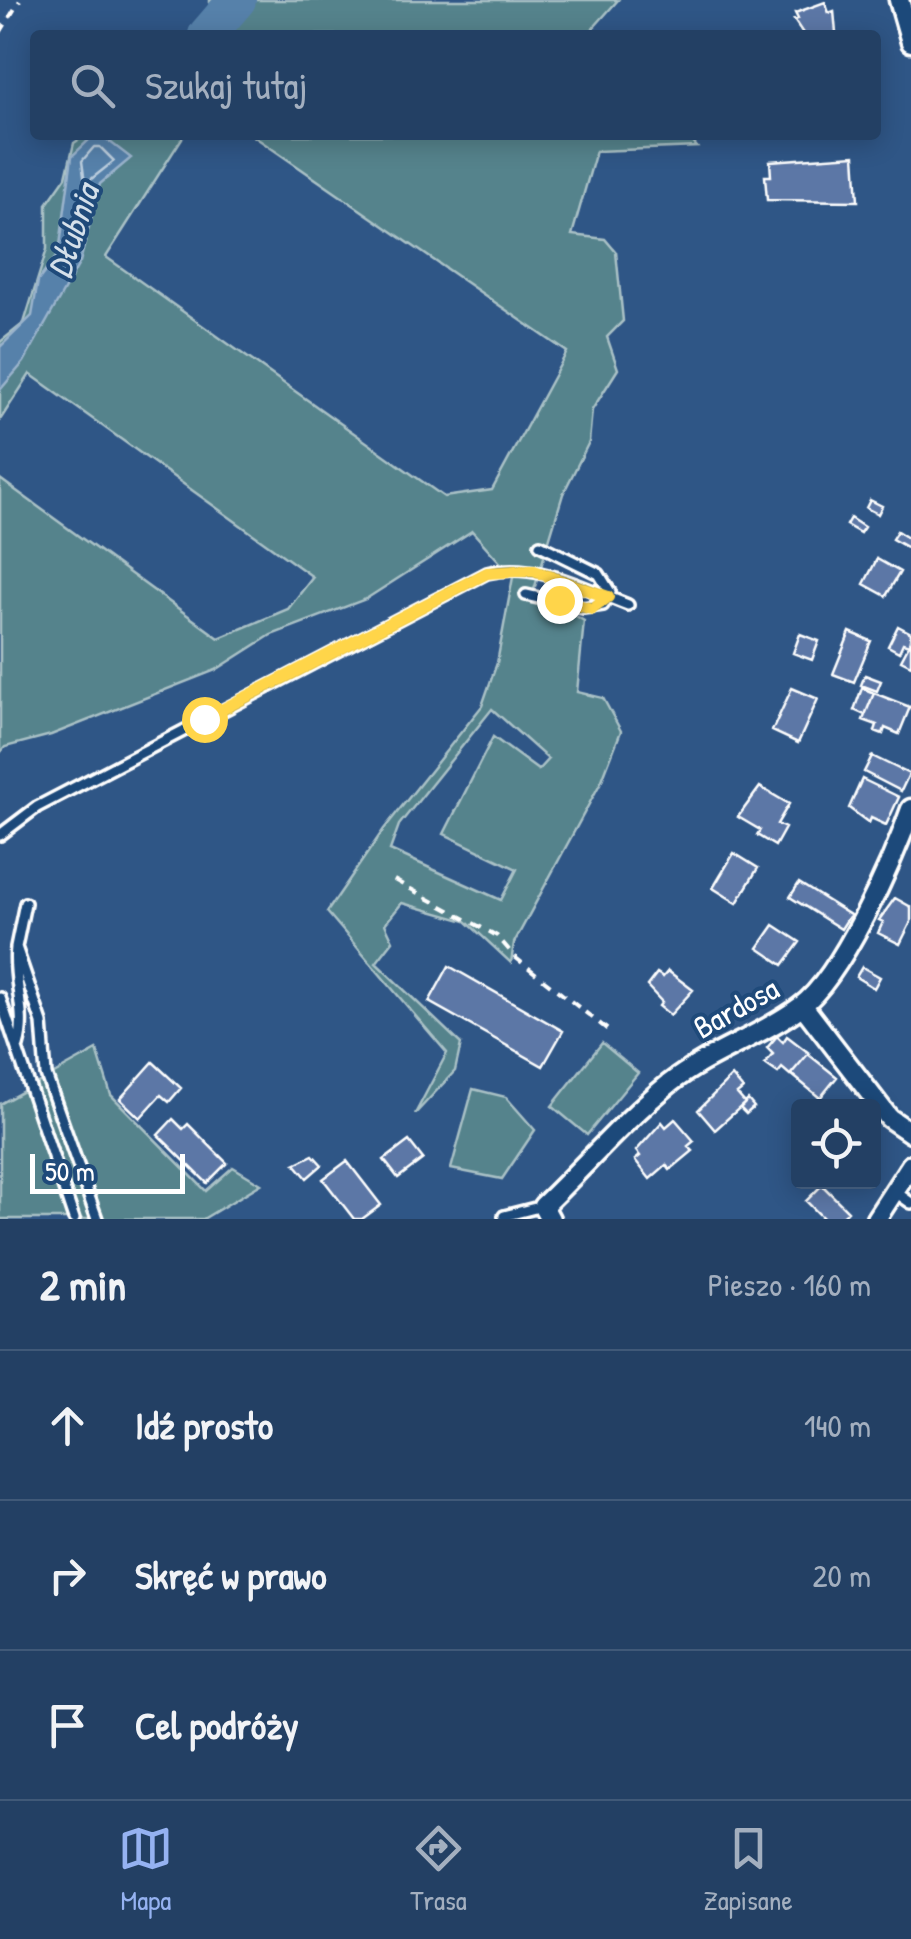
<!DOCTYPE html>
<html lang="pl">
<head>
<meta charset="utf-8">
<style>
	:root { --surface:#234064; --page:#2b476a; --text:#f1f3f6; --muted:#a3afbf; --line:#405978; --accent:#95b2f1 }
	body { margin:0; font-family:"Patrick Hand",sans-serif; background:var(--page); color:var(--text) }
	.controls { position:absolute; right:30px; bottom:30px; display:grid; overflow:hidden; border-radius:10px; box-shadow:0 5px 25px #0003 }
	.controls button { width:90px; height:90px; display:grid; place-items:center; padding:0; border:0; border-bottom:2px solid var(--line); background:var(--surface); color:var(--text); font:50px sans-serif }
	.scale { position:absolute; left:30px; bottom:25px; width:155px; box-sizing:border-box; padding-left:10px; border:5px solid #fff; border-top:0; font-size:28px; line-height:35px; white-space:nowrap; color:#fff; -webkit-text-stroke:8px #1f4a7a; paint-order:stroke }
	.stop { position:absolute; width:30px; height:30px; margin:-22px; border:8px solid #ffd54a; border-radius:50%; background:#fff }
	.stop.end { background:#ffd54a; border-color:#fff; box-shadow:0 2px 10px #0008 }
	.list { margin:0; padding:0; list-style:none }
	h2 { display:flex; justify-content:space-between; align-items:center; height:130px; margin:0; padding:0 40px; font-size:42px }
	h2 small { font-size:32px; font-weight:400; color:var(--muted) }
	.list li { display:grid; grid-template-columns:65px 1fr auto; gap:30px; align-items:center; box-sizing:border-box; height:150px; padding:0 40px; border-top:2px solid var(--line) }
	.list b { display:block; font-size:38px; white-space:nowrap }
	.list em { font-size:32px; font-style:normal; color:var(--muted) }
	.icon { flex:none; width:55px; height:55px; fill:none; stroke:currentColor; stroke-width:2; stroke-linecap:round; stroke-linejoin:round }
	.map { position:relative; flex:none; width:911px; height:1219px; overflow:hidden }
	.search { position:absolute; background:var(--surface); box-shadow:0 5px 25px #0003; left:30px; right:30px; top:30px; height:110px; display:flex; align-items:center; gap:25px; box-sizing:border-box; padding:0 35px; border-radius:10px; color:var(--muted); font-size:38px }
	.sheet { height:580px; background:var(--surface) }
	nav { display:flex; justify-content:space-around; align-items:center; box-sizing:border-box; height:140px; border-top:2px solid var(--line); background:var(--surface); font-size:28px; color:var(--muted) }
	nav a { display:grid; justify-items:center; gap:5px }
	nav .on { color:var(--accent) }
	.map>svg:first-child { display:block }
	.green { fill:#54838c; stroke:#aac1c6; stroke-width:2.5; fill-rule:evenodd }
	.water { fill:#5681aa; stroke:#9ab3cc; stroke-width:2.5 }
	.lines { fill:none; stroke-linecap:round; stroke-linejoin:round }
	.shore { stroke:#bbcddd; stroke-width:2.5 }
	.river { stroke:#5681aa; stroke-width:38 }
	.building { fill:#5c77a6; stroke:#fff; stroke-width:2.5 }
	.service-casing { stroke:#fff; stroke-width:16 }
	.minor-casing { stroke:#fff; stroke-width:25 }
	.path { stroke:#fff; stroke-width:4; stroke-dasharray:10 8; stroke-linecap:butt }
	.service { stroke:#1f4a7a; stroke-width:9 }
	.minor { stroke:#1f4a7a; stroke-width:18 }
	.route { stroke:#ffd54a; stroke-width:12 }
	.labels { text-anchor:middle; stroke-width:8; stroke-linejoin:round; paint-order:stroke }
	.street-label { font-size:32px; fill:#fff; stroke:#1f4a7a }
	.water-label { font-size:35px; font-style:italic; fill:#d5e0ea; stroke:#1f4a7a }
</style>
</head>
<body>
<div class="map">
<svg width="911" height="1219" viewBox="0 0 911 1219">
	<rect width="100%" height="100%" fill="#2f5686"/>
	<filter id="ink" filterUnits="userSpaceOnUse"><feTurbulence type="fractalNoise" baseFrequency=".01" numOctaves="2"/><feDisplacementMap in="SourceGraphic" scale="20" xChannelSelector="R" yChannelSelector="G"/><feConvolveMatrix kernelMatrix="1 2 1 2 8 2 1 2 1" color-interpolation-filters="sRGB"/></filter>
	<g filter="url(#ink)">
		<!-- green -->
		<path class="green" d="M210 0H618L587 35H193L210 13Z
			M86 135H184L106 257 444 497 492 490 567 352 252 135H687L697 147 596 151 572 235 605 239 616 252 623 321 607 337 618 369 592 410 589 442 563 494 530 603 571 613 584 621 577 692 603 698 621 731 602 780 514 943 511 963 466 921 402 903 385 924 393 941 376 963 461 1044 455 1071 415 1114 447 1053 327 912 384 829 482 706 497 663 513 577 472 531 366 599 271 635 216 670 51 735 5 747 0 753V479L219 638 288 609 313 577 30 374 0 420V342L24 323 47 249V204L66 177 74 143ZM492 709 548 759 538 770 493 737 444 834 517 869 501 900 390 850 399 825Z
			M602 1043 638 1073 587 1135 552 1106Z
			M97 1050 111 1095 206 1191 233 1167 261 1184 203 1219H0V1104Z
			M473 1089 506 1097 535 1130 502 1179 451 1169Z"/>
		<!-- water -->
		<path class="water" d="M94 135H101L131 158 100 184 80 262 24 362 0 390V347L32 316 38 281 59 253 72 156Z"/>
		<g class="lines">
			<!-- shore -->
			<path class="shore" d="M94 147H100L114 161 85 184 82 161Z"/>
			<!-- river -->
			<path class="river" d="M207 35 237 0"/>
		</g>
		<!-- building -->
		<path class="building" d="M825 2 829 13 834 11 836 33 804 35 794 20 798 19 795 13Z
			M855 155 858 201 767 200 765 176H771L770 161Z
			M870 500 882 506 878 514 866 508Z
			M850 518 864 527 860 533 846 525Z
			M897 531 911 540 908 548 892 539Z
			M877 559 900 572 886 596 864 584Z
			M898 626 911 633 909 645 903 643 899 652 888 646Z
			M850 632 871 641 854 682 833 674Z
			M800 634 819 641 812 660 793 653Z
			M911 641V665L901 660Z
			M865 675 881 681 877 691 861 685Z
			M792 688 818 699 798 743 772 731Z
			M862 688 874 693 865 715 854 710Z
			M874 693 910 707 899 734 885 728 883 734 875 731 877 725 863 720Z
			M872 756 909 774 901 791 864 772Z
			M862 779 899 797 886 825 871 818 869 823 849 808Z
			M760 787 789 804 777 824 785 828 775 846 757 835 760 830 738 817Z
			M734 853 758 868 737 903 713 888Z
			M799 883 850 915 841 929 790 897Z
			M895 898 911 907V922L900 944 878 933 883 922 879 920Z
			M774 925 800 942 783 965 758 948Z
			M449 966 563 1031 543 1066 429 1002Z
			M862 967 880 977 874 988 856 977Z
			M668 971 693 990 670 1015 659 1006 662 1002 647 986 657 973 663 977Z
			M777 1036 783 1042 787 1036 809 1053 790 1075 782 1068 778 1073 765 1064 773 1054 767 1048Z
			M808 1054 837 1077 820 1098 791 1074Z
			M153 1062 181 1088 169 1102 161 1095 140 1118 120 1099Z
			M732 1076 743 1089 737 1094 745 1103 715 1130 698 1110Z
			M748 1100 754 1107 746 1114 740 1108Z
			M173 1119 183 1129 188 1124 227 1163 207 1183 158 1135Z
			M675 1119 694 1141 688 1146 693 1151 670 1170 666 1165 650 1179 635 1160 640 1156 636 1151 662 1122 666 1127Z
			M409 1141 423 1159 398 1178 384 1160Z
			M313 1155 322 1165 307 1178 295 1164Z
			M347 1161 381 1205 362 1219H354L323 1179Z
			M822 1185 848 1211 840 1219H824L806 1201Z"/>
		<g class="lines">
			<defs>
				<path id="service" d="M526 595 583 608 603 605 610 592 599 574 540 545
					M0 835 37 807 487 573C536 561 583 588 628 605
					M25 903 16 947 42 1023 46 1075 97 1219
					M16 948C12 981 28 1014 18 1046
					M0 998 74 1219
					M894 1191 911 1203
					M504 1216 543 1206"/>
				<path id="minor" d="M899 0 911 42
					M803 1006 889 1118 911 1133
					M550 1219 543 1206C585 1166 624 1120 669 1084 710 1052 760 1037 800 1007 842 977 894 858 911 809
					M876 1219 911 1165"/>
			</defs>
			<!-- service casing -->
			<use href="#service" class="service-casing"/>
			<!-- minor casing -->
			<use href="#minor" class="minor-casing"/>
			<!-- path -->
			<path class="path" d="M0 33 20 0
				M394 880 497 936 516 958 613 1034"/>
			<!-- service -->
			<use href="#service" class="service"/>
			<!-- minor -->
			<use href="#minor" class="minor"/>
		</g>
	</g>
	<g class="lines" filter="url(#ink)">
		<!-- route -->
		<path class="route" d="M204 719 487 573 531 570 608 597 592 609 559 600"/>
	</g>
	<g class="labels">
		<!-- street labels -->
		<g class="street-label">
			<text transform="translate(736 1008) rotate(-29)" y="11">Bardosa</text>
		</g>
		<!-- water labels -->
		<g class="water-label">
			<text transform="translate(73 231) rotate(-72)" y="12">Dłubnia</text>
		</g>
	</g>
</svg>
<div class="controls">
<button><svg class="icon" aria-label="locate" viewBox="0 0 24 24"><circle cx="12" cy="12" r="6"/><path d="M12 2v4M12 18v4M2 12h4M18 12h4"/></svg></button>
</div>
<div class="scale">50 m</div>
<div class="stop" style="left:204px;top:719px"></div>
<div class="stop end" style="left:559px;top:600px"></div>
<div class="search"><svg class="icon" aria-label="search" viewBox="0 0 24 24"><circle cx="10" cy="10" r="6"/><path d="M15 15l6 6"/></svg>Szukaj tutaj</div>
</div>
<section class="sheet">
<h2>2 min<small>Pieszo · 160 m</small></h2>
<ul class="list">
<li><svg class="icon" aria-label="ahead" viewBox="0 0 24 24"><path d="M12 20V5M6 11l6-6 6 6"/></svg><div><b>Idź prosto</b></div><em>140 m</em></li>
<li><svg class="icon" aria-label="right" viewBox="0 0 24 24"><path d="M7 20v-9h11M14 6l5 5-5 5"/></svg><div><b>Skręć w prawo</b></div><em>20 m</em></li>
<li><svg class="icon" aria-label="arrive" viewBox="0 0 24 24"><path d="M6 21V4h12l-3 4 3 4H6"/></svg><div><b>Cel podróży</b></div></li>
</ul>
</section>
<nav>
<a class="on"><svg class="icon" aria-label="map" viewBox="0 0 24 24"><path d="M3 6l6-2 6 2 6-2v14l-6 2-6-2-6 2zM9 4v14M15 6v14"/></svg>Mapa</a>
<a><svg class="icon" aria-label="directions" viewBox="0 0 24 24"><path d="M12 3l9 9-9 9-9-9zM9 14v-3h6M13 9l2 2-2 2"/></svg>Trasa</a>
<a><svg class="icon" aria-label="saved" viewBox="0 0 24 24"><path d="M7 4h10v16l-5-4-5 4z"/></svg>Zapisane</a>
</nav>
</body>
</html>
